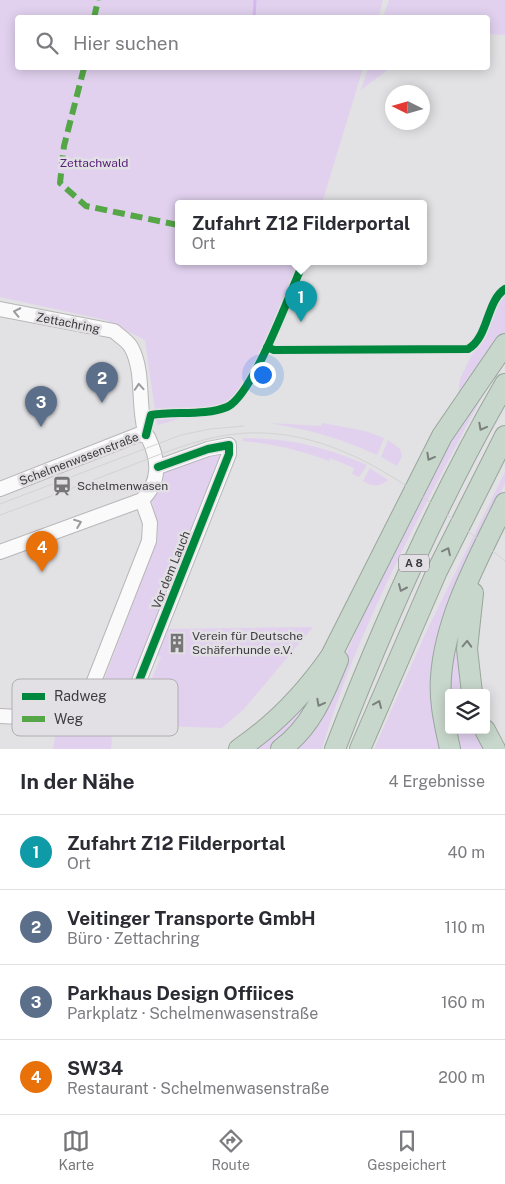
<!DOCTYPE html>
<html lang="de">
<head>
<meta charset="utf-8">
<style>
	:root { --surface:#fff; --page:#f2f2f3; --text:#2b2b33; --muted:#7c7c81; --line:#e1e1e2; --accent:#767577 }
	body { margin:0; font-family:"Public Sans",sans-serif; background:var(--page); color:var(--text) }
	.controls { position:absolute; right:15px; bottom:15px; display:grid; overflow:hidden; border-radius:5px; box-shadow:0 2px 12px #0003 }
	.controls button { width:45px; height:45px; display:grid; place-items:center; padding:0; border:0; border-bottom:1px solid var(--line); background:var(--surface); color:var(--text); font:25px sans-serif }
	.compass { position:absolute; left:385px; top:85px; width:45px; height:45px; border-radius:50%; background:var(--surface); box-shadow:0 2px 12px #0003; rotate:275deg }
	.you { position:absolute; left:262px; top:374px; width:18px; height:18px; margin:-12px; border:4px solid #fff; border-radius:50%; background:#1a73e8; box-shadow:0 0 0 8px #1a73e833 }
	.badge { display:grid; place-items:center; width:32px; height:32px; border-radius:50%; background:var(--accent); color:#fff; font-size:16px; font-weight:700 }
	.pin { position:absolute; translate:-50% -41px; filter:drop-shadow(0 1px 2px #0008) }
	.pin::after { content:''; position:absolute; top:26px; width:18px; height:15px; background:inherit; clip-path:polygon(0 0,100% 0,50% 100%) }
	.popup { position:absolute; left:175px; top:200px; width:252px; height:65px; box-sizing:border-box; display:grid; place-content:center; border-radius:5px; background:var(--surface); filter:drop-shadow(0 1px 4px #0005); font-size:16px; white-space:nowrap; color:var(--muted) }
	.popup b { font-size:19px; color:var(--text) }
	.popup::after { content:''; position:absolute; left:50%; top:100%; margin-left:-10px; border:10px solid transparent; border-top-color:var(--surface) }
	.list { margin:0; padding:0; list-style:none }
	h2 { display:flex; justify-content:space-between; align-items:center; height:65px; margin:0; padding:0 20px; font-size:21px }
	h2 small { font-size:16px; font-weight:400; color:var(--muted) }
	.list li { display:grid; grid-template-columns:32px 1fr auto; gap:15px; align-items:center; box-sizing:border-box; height:75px; padding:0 20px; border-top:1px solid var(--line) }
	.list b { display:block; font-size:19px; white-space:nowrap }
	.list p { margin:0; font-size:16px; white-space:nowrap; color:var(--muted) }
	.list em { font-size:16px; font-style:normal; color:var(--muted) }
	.icon { flex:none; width:28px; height:28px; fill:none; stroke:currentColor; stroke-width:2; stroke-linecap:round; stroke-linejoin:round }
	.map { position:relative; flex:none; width:505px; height:749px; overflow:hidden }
	.search { position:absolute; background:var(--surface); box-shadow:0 2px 12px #0003; left:15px; right:15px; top:15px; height:55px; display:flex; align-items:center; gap:12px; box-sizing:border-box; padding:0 18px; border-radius:5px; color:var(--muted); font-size:19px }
	.sheet { height:365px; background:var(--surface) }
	nav { display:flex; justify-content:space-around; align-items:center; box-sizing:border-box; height:70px; border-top:1px solid var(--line); background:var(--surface); font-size:14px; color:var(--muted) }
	nav a { display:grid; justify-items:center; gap:2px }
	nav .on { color:var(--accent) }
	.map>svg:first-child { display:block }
	.green { fill:#e1d1ef }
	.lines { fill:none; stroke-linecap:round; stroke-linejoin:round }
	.stream { stroke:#d6b8f0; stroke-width:3 }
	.minor-casing { stroke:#b7b6b8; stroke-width:16 }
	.highway-casing { stroke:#98a69c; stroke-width:22 }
	.minor { stroke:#fbfafb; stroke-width:14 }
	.highway { stroke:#c8d7cc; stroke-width:20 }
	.tram { stroke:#d3d3d3; stroke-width:1 }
	.quiet { stroke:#54a646; stroke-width:6; stroke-dasharray:12 6; stroke-linecap:butt }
	.cycleway-casing { stroke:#e2e0e4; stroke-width:11 }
	.cycleway { stroke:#00873e; stroke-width:8 }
	.oneway { stroke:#9c9a9c }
	.oneway2 { stroke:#7b817d }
	.labels { text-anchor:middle; stroke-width:5; stroke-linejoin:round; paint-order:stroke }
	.shield { fill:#e2e0e4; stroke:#6e6c6f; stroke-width:1 }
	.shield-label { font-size:11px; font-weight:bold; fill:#3c3b3d }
	.park-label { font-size:12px; fill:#58227c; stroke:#e2e0e4 }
	.street-label { font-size:12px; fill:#3c3b3d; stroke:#e2e0e4 }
	.poi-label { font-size:12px; fill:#3c3b3d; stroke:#e2e0e4; text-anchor:start }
	.key { fill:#e2e0e4; stroke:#b0aeb2; stroke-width:1 }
	.key-label { font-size:14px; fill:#3c3b3d }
</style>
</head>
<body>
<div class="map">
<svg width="505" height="749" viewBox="0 0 505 749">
	<rect width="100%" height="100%" fill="#e2e1e3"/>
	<!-- green -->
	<path class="green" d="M0 0H383L378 18H18V68H363L322 203H178V261H303L237 399 228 405 157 425 145 340 106 320 0 297Z
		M389 0H505V35L488 34V18L383 17Z
		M368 68H390L361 90Z
		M505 291V334L458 398 460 379 500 297Z
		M477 395 482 397C423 508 357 629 322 749H289L325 701 416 498Z
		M269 423 321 426 322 423 365 431 384 438 377 455C341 438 307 429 269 423Z
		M243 438C293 439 321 446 367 465L359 477 352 474 354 468 330 458 329 461C300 450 274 444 243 441Z
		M388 440 400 449 402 456 397 466 381 457Z
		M221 453 220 461 125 701 107 717 92 722 84 718 83 714 98 696 156 543 152 500 163 469 194 458Z
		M370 468 388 480C378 488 373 486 363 481Z
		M505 472V484L457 583 441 749H374L427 630Z
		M313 627 243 710 222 728 132 725 135 707H140L161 657 153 654 164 629Z
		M458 631V659L462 693H449L445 680Z
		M324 676 314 704 273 749H249Z
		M108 726 112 739 111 749H53L56 732Z
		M450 730H473L483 749H455Z"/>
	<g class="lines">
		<!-- stream -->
		<path class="stream" d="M254 18 255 0"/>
		<defs>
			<path id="minor" d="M0 309 114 331C119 336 127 340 131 347 145 372 137 407 146 435
				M0 489 140 434 148 437C159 460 161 481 142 500L0 552
				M69 712 84 725 89 726 113 720 127 704 135 691 229 454V445L208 449 158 467
				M0 716C31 717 65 723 87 699L149 541 150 523 142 500"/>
			<path id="highway" d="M472 693 467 649 473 593
				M485 730 495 749
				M239 749C276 724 306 692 331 656L442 436 505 344
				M281 749C312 726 324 694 338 660
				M335 749C383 624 438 500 505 384
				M360 749 437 571 505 436
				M450 749C445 725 439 702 441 677 445 617 479 557 505 503"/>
		</defs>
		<!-- minor casing -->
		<use href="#minor" class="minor-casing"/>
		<!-- highway casing -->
		<use href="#highway" class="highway-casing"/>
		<!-- minor -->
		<use href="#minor" class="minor"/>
		<!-- highway -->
		<use href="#highway" class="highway"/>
		<!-- tram -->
		<path class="tram" d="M0 504 181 435 210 429 244 426
			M0 515C39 501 78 486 117 471 151 458 185 443 221 436 333 416 424 496 505 561"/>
		<!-- quiet -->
		<path class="quiet" d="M94 18 98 0
			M84 68 64 146 60 183 86 206 178 225
			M290 261 301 268"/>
		<defs>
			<path id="cycleway" d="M267 347 274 350 468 349C489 337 486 301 505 289
				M146 435 151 415C175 411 205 416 227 407 252 396 289 296 301 268
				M69 712 84 725 89 726 113 720 127 704 135 691 229 454V445L208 449 158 467"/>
		</defs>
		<!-- cycleway casing -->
		<use href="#cycleway" class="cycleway-casing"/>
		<!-- cycleway -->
		<use href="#cycleway" class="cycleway"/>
	</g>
	<!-- one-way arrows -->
	<defs><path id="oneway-chevron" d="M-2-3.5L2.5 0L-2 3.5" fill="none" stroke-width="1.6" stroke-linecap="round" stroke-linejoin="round" transform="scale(1.25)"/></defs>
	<g class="oneway">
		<use href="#oneway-chevron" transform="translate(17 312) rotate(-168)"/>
		<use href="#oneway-chevron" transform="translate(139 387) rotate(-94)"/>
		<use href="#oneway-chevron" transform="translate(78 523) rotate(-21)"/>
	</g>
	<g class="oneway2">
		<use href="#oneway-chevron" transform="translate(482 427) rotate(118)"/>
		<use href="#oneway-chevron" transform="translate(430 457) rotate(119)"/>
		<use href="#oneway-chevron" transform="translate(447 551) rotate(-64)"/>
		<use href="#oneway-chevron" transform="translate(402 588) rotate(114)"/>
		<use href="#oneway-chevron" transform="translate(467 644) rotate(-88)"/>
		<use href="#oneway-chevron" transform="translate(320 703) rotate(118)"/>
		<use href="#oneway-chevron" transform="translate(378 704) rotate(-67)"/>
	</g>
	<!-- icons -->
	<defs>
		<symbol id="station-bare" viewBox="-9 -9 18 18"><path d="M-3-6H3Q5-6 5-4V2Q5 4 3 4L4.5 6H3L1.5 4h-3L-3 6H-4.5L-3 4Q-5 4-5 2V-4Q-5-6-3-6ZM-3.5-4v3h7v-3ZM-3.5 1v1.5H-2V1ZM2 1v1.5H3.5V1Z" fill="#767577" stroke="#e2e0e4" stroke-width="2.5" paint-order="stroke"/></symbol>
		<symbol id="building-bare" viewBox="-9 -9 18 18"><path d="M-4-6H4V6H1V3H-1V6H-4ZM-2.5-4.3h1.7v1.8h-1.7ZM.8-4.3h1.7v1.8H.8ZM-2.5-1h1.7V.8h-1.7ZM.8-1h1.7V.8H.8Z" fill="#767577" stroke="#e2e0e4" stroke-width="2.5" paint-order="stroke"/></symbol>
	</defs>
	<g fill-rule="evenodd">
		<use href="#station-bare" x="48" y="472" width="28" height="28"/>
		<use href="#building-bare" x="163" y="629" width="28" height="28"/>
	</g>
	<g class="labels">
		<!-- shield labels -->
		<rect class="shield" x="399" y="554.5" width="30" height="17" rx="4"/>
		<g class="shield-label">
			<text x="414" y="567">A 8</text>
		</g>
		<!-- park labels -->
		<g class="park-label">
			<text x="94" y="167">Zettachwald</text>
		</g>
		<!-- street labels -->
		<g class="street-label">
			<text transform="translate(68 323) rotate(11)" y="4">Zettachring</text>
			<text transform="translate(79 459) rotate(-21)" y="4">Schelmenwasenstraße</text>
			<text transform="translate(171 570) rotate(-68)" y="4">Vor dem Lauch</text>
		</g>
		<!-- poi labels -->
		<g class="poi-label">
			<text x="77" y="490">Schelmenwasen</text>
			<text x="192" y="640">Verein für Deutsche<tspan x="192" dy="14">Schäferhunde e.V.</tspan></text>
		</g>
	</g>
	<!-- legend -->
	<rect x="12" y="679" width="166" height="57" rx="8" class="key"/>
	<rect x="22" y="693" width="23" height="7" fill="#00873e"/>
	<rect x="22" y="716" width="23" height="6" fill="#54a646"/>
	<g class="key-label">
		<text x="54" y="701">Radweg</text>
		<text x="54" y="724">Weg</text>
	</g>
</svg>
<div class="controls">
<button><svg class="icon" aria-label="layers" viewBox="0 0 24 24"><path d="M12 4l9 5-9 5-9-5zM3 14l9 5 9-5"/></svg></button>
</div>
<svg class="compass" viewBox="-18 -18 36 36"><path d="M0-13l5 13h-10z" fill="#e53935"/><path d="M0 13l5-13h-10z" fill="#7c7c81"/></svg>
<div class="you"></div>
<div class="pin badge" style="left:301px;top:322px;background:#0f9aa8">1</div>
<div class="popup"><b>Zufahrt Z12 Filderportal</b>Ort</div>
<div class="pin badge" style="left:102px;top:403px;background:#5c6f8a">2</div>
<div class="pin badge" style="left:41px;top:427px;background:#5c6f8a">3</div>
<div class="pin badge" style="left:42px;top:572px;background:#e8710a">4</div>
<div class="search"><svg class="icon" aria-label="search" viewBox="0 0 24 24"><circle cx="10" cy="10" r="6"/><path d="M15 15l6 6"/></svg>Hier suchen</div>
</div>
<section class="sheet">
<h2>In der Nähe<small>4 Ergebnisse</small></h2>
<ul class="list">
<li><span class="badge" style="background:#0f9aa8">1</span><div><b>Zufahrt Z12 Filderportal</b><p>Ort</p></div><em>40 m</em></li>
<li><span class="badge" style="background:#5c6f8a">2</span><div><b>Veitinger Transporte GmbH</b><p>Büro · Zettachring</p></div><em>110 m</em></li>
<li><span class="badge" style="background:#5c6f8a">3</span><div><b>Parkhaus Design Offiices</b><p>Parkplatz · Schelmenwasenstraße</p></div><em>160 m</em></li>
<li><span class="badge" style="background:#e8710a">4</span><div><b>SW34</b><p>Restaurant · Schelmenwasenstraße</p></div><em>200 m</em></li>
</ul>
</section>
<nav>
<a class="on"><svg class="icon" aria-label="map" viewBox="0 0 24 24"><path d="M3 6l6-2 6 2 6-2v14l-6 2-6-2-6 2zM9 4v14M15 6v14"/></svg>Karte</a>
<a><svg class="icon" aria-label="directions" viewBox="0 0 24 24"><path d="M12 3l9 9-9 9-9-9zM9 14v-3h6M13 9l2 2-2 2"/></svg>Route</a>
<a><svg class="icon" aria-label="saved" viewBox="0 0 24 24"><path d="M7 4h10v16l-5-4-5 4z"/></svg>Gespeichert</a>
</nav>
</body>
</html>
